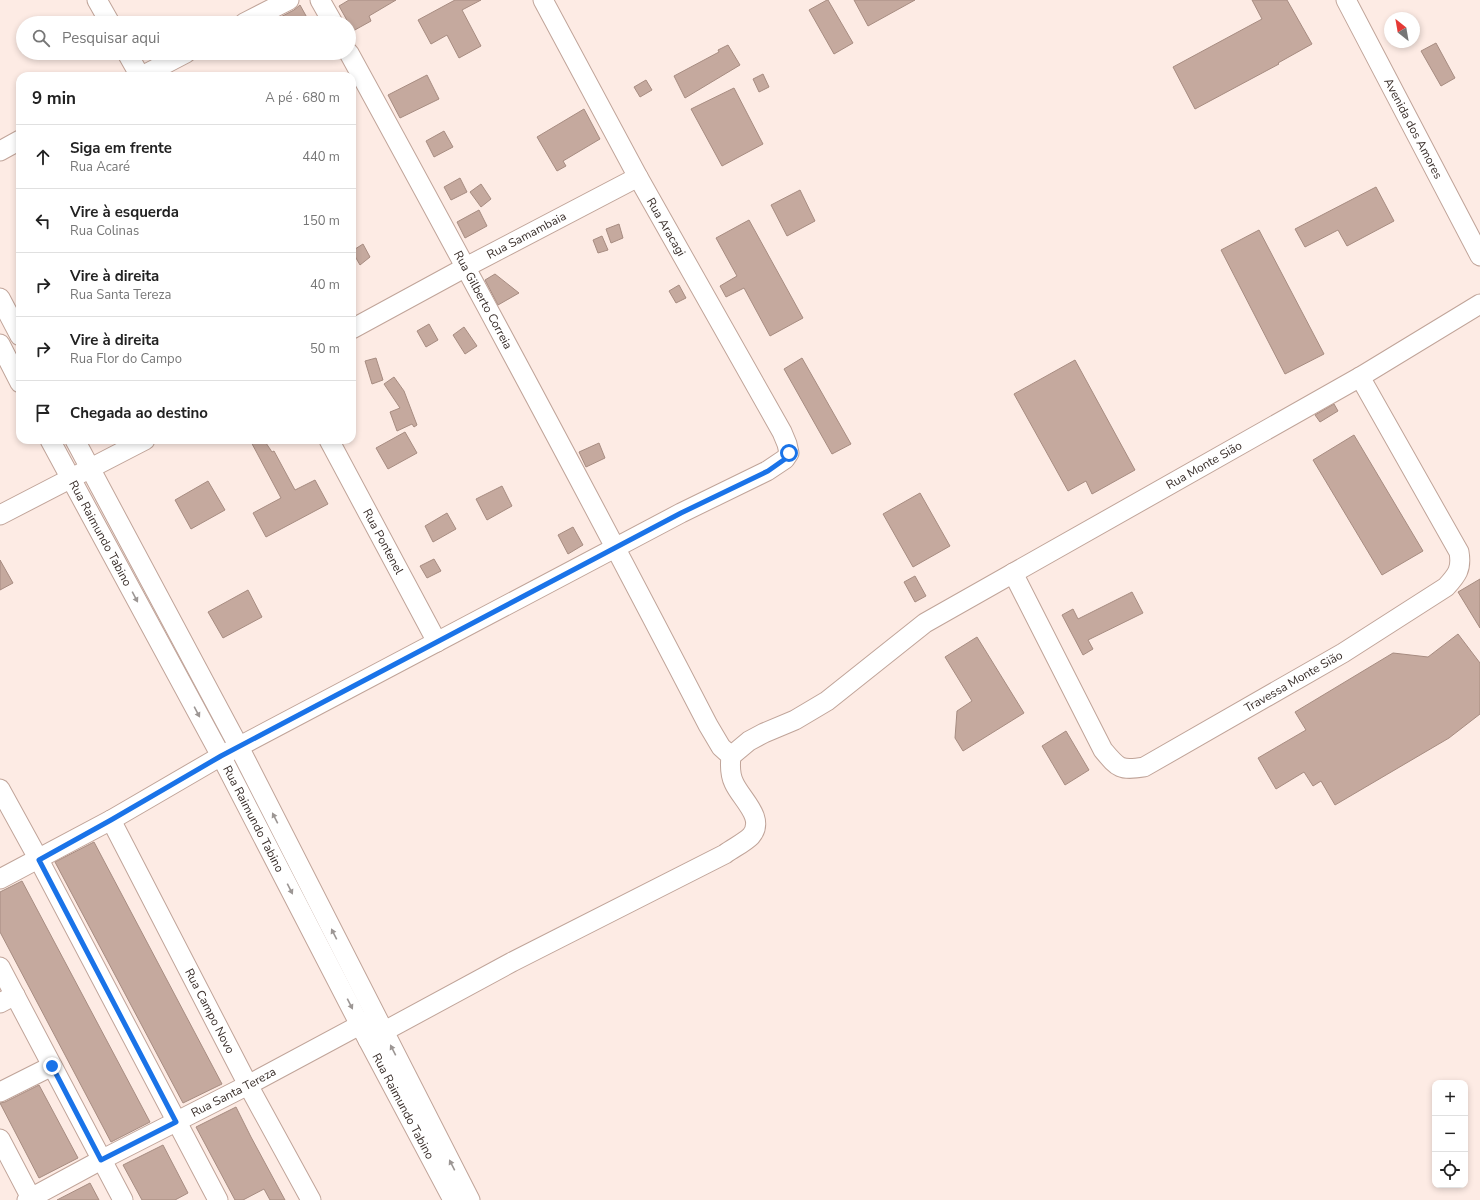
<!DOCTYPE html>
<html lang="pt">
<head>
<meta charset="utf-8">
<style>
	:root { --surface:#fff; --page:#f6f6f6; --text:#222; --muted:#767676; --line:#e0e0e0 }
	body { margin:0; font-family:"Nunito Sans",sans-serif; background:var(--page); color:var(--text) }
	.controls { position:absolute; right:12px; bottom:12px; display:grid; overflow:hidden; border-radius:8px; box-shadow:0 2px 6px #0003 }
	.controls button { width:36px; height:36px; display:grid; place-items:center; padding:0; border:0; border-bottom:1px solid var(--line); background:var(--surface); color:var(--text); font:20px sans-serif }
	.compass { position:absolute; left:1384px; top:12px; width:36px; height:36px; border-radius:50%; background:var(--surface); box-shadow:0 2px 6px #0003; rotate:329deg }
	.stop { position:absolute; width:12px; height:12px; margin:-9px; border:3px solid #1a73e8; border-radius:50%; background:#fff }
	.stop.end { background:#1a73e8; border-color:#fff; box-shadow:0 1px 4px #0008 }
	.list { margin:0; padding:0; list-style:none }
	h2 { display:flex; justify-content:space-between; align-items:center; height:52px; margin:0; padding:0 16px; font-size:17px }
	h2 small { font-size:13px; font-weight:400; color:var(--muted) }
	.list li { display:grid; grid-template-columns:26px 1fr auto; gap:12px; align-items:center; box-sizing:border-box; height:64px; padding:0 16px; border-top:1px solid var(--line) }
	.list b { display:block; font-size:15px; white-space:nowrap }
	.list p { margin:0; font-size:13px; white-space:nowrap; color:var(--muted) }
	.list em { font-size:13px; font-style:normal; color:var(--muted) }
	.icon { flex:none; width:22px; height:22px; fill:none; stroke:currentColor; stroke-width:2; stroke-linecap:round; stroke-linejoin:round }
	.map { position:relative; flex:none; width:1480px; height:1200px; overflow:hidden }
	.search { position:absolute; background:var(--surface); box-shadow:0 2px 6px #0003; left:16px; top:16px; width:340px; height:44px; display:flex; align-items:center; gap:10px; box-sizing:border-box; padding:0 14px; border-radius:22px; color:var(--muted); font-size:15px }
	.panel { position:absolute; background:var(--surface); box-shadow:0 2px 6px #0003; left:16px; top:72px; width:340px; height:372px; border-radius:12px }
	.map>svg:first-child { display:block }
	.building { fill:#c5a99e; stroke:#a78c81 }
	.lines { fill:none; stroke-linecap:round; stroke-linejoin:round }
	.minor-casing { stroke:#c0a499; stroke-width:21 }
	.minor { stroke:#fff; stroke-width:19 }
	.oneway { fill:#9c9694 }
	.route { stroke:#1a73e8; stroke-width:5 }
	.labels { text-anchor:middle; stroke-width:3; stroke-linejoin:round; paint-order:stroke }
	.street-label { font-size:12px; fill:#382d29; stroke:#fdfdfd }
</style>
</head>
<body>
<div class="map">
<svg width="1480" height="1200" viewBox="0 0 1480 1200">
	<rect width="100%" height="100%" fill="#fdebe4"/>
	<!-- building -->
	<path class="building" d="M349 0H396L369 16 371 21 353 31 339 6Z
		M455 0H481L462 10 481 46 459 58 447 35 431 44 418 20Z
		M827 0H828L853 43 834 54 809 10Z
		M854 0H915L868 26Z
		M1252 0H1287L1312 44 1278 63 1279 64 1195 109 1173 67 1262 19Z
		M300 5 310 23H269L294 10Z
		M1436 43 1455 78 1441 86 1421 51Z
		M728 45 740 65 685 98 674 76 719 52 718 50Z
		M763 74 769 87 759 92 753 79Z
		M427 75 439 99 400 118 388 95Z
		M646 80 652 90 640 97 634 87Z
		M734 88 763 144 722 166 691 109Z
		M584 109 600 139 563 161 566 166 557 171 537 137Z
		M444 131 453 147 434 157 426 141Z
		M460 178 467 192 451 200 444 187Z
		M481 184 491 199 481 207 470 192Z
		M1376 187 1394 221 1347 246 1338 230 1305 247 1295 229Z
		M800 190 815 221 787 236 771 205Z
		M479 210 487 226 465 238 457 222Z
		M749 220 803 318 770 336 744 288 726 297 720 286 737 276 716 238Z
		M619 224 623 238 611 243 606 229Z
		M1259 230 1324 354 1285 374 1221 250Z
		M602 236 608 250 598 253 593 240Z
		M363 244 370 257 360 265 352 251Z
		M495 274 519 293 498 305 485 280Z
		M679 285 686 298 676 303 669 291Z
		M429 324 438 340 426 347 417 331Z
		M464 327 477 346 465 354 453 335Z
		M376 358 383 380 372 384 365 361Z
		M802 358 851 444 832 454 784 369Z
		M1075 360 1135 470 1092 494 1086 481 1068 491 1014 394Z
		M394 377 404 391 417 425 414 427 412 424 397 431 390 412 400 408 384 384Z
		M1334 404 1338 411 1320 422 1315 415Z
		M405 432 417 453 388 469 376 448Z
		M1354 435 1423 551 1382 575 1313 460Z
		M250 440H264L272 452 274 451 295 490 315 480 328 504 266 537 253 513 281 498Z
		M599 443 605 458 586 467 579 452Z
		M208 481 225 510 191 529 175 500Z
		M502 486 512 506 487 520 476 499Z
		M920 493 950 546 913 567 883 514Z
		M447 513 456 529 433 542 425 526Z
		M573 527 583 545 568 554 558 535Z
		M434 559 441 571 427 578 420 566Z
		M0 560 13 583 0 590Z
		M915 576 926 596 915 602 904 582Z
		M1480 579V628L1458 592Z
		M248 590 262 617 223 638 208 612Z
		M1132 592 1143 613 1088 640 1093 649 1083 655 1062 615 1073 609 1078 619Z
		M1458 634 1480 663V714L1449 738 1335 805 1321 781 1313 786 1304 772 1276 789 1258 758 1306 730 1295 712 1393 653 1428 657Z
		M977 637 1024 713 963 751 955 738 957 711 972 701 945 657Z
		M1066 731 1089 770 1065 785 1042 746Z
		M94 842 222 1084 183 1103 55 862Z
		M22 881 150 1122 111 1142 0 932V892Z
		M39 1085 78 1158 39 1178 0 1103 5 1102Z
		M236 1107 251 1137 285 1200H270L264 1189 243 1200H235L196 1127Z
		M163 1145 188 1193 175 1200H142L123 1165Z
		M90 1183 99 1200H57Z"/>
	<g class="lines">
		<defs>
			<g id="minor">
				<path d="M97 0 110 23"/>
				<path d="M320 0 333 23"/>
				<path id="s1" d="M1346 0 1480 256"/>
				<path d="M244 23 289 0"/>
				<path d="M127 53 140 76"/>
				<path id="s2" d="M349 53C471 276 591 499 708 725L721 747 731 756C730 765 730 775 734 783 741 799 766 818 751 836 744 843 733 848 725 854L512 962 368 1040"/>
				<path d="M142 76 186 53"/>
				<path d="M0 151 20 140"/>
				<path d="M0 298 20 336"/>
				<path id="s3" d="M352 329 466 267 638 177"/>
				<path d="M0 344 20 383"/>
				<path id="s4" d="M50 440 221 756 360 1025 453 1200"/>
				<path d="M75 440 239 747 470 1200"/>
				<path id="s5" d="M329 440 437 642"/>
				<path d="M0 515 145 440"/>
				<path id="s6" d="M1013 573 1103 750C1118 768 1120 771 1144 767L1343 653 1446 587C1457 575 1462 569 1459 552L1360 377"/>
				<path id="s7" d="M731 756 749 741 764 733 795 720 827 701 925 623 1360 377 1480 304"/>
				<path d="M0 789 39 860 218 1200"/>
				<path id="s8" d="M111 820 248 1085 311 1200"/>
				<path d="M0 879 111 820 221 756 681 513 767 471 785 459 789 453 787 444 782 432 638 177 543 0"/>
				<path d="M0 967 123 1200"/>
				<path d="M0 1003 15 995"/>
				<path d="M0 1092 52 1066"/>
				<path d="M0 1139 32 1200"/>
				<path id="s9" d="M27 1200 101 1160 248 1085 371 1019"/>
			</g>
		</defs>
		<!-- minor casing -->
		<use href="#minor" class="minor-casing"/>
		<!-- minor -->
		<use href="#minor" class="minor"/>
	</g>
	<!-- one-way arrows -->
	<defs><path id="oneway-solid" d="M-6-.8H1V-3.2L6.5 0L1 3.2V.8H-6Z"/></defs>
	<g class="oneway">
		<use href="#oneway-solid" transform="translate(135 597) rotate(62)"/>
		<use href="#oneway-solid" transform="translate(197 712) rotate(62)"/>
		<use href="#oneway-solid" transform="translate(275 818) rotate(-117)"/>
		<use href="#oneway-solid" transform="translate(290 889) rotate(63)"/>
		<use href="#oneway-solid" transform="translate(334 934) rotate(-117)"/>
		<use href="#oneway-solid" transform="translate(350 1004) rotate(63)"/>
		<use href="#oneway-solid" transform="translate(393 1050) rotate(-117)"/>
		<use href="#oneway-solid" transform="translate(452 1165) rotate(-117)"/>
	</g>
	<g class="lines">
		<!-- route -->
		<path class="route" d="M52 1066 101 1160 176 1122 39 860 111 820 221 756 681 513 768 471 785 459 789 453"/>
	</g>
	<g class="labels">
		<!-- street labels -->
		<g class="street-label">
			<text dy="4" stroke="none"><textPath href="#s1" startOffset="145">Avenida dos Amores</textPath></text>
			<text transform="translate(666 227) rotate(60)" y="4">Rua Aracagi</text>
			<text dy="4" stroke="none"><textPath href="#s3" startOffset="198">Rua Samambaia</textPath></text>
			<text dy="4" stroke="none"><textPath href="#s2" startOffset="281">Rua Gilberto Correia</textPath></text>
			<text dy="4" stroke="none"><textPath href="#s7" startOffset="557">Rua Monte Sião</textPath></text>
			<text dy="4" stroke="none"><textPath href="#s4" startOffset="106">Rua Raimundo Tabino</textPath></text>
			<text dy="4" stroke="none"><textPath href="#s5" startOffset="115">Rua Pontenel</textPath></text>
			<text dy="4" stroke="none"><textPath href="#s6" startOffset="419">Travessa Monte Sião</textPath></text>
			<text dy="4" stroke="none"><textPath href="#s4" startOffset="430">Rua Raimundo Tabino</textPath></text>
			<text dy="4" stroke="none"><textPath href="#s8" startOffset="215">Rua Campo Novo</textPath></text>
			<text dy="4" stroke="none"><textPath href="#s9" startOffset="233">Rua Santa Tereza</textPath></text>
			<text dy="4" stroke="none"><textPath href="#s4" startOffset="754">Rua Raimundo Tabino</textPath></text>
		</g>
	</g>
</svg>
<div class="controls">
<button>+</button>
<button>−</button>
<button><svg class="icon" aria-label="locate" viewBox="0 0 24 24"><circle cx="12" cy="12" r="6"/><path d="M12 2v4M12 18v4M2 12h4M18 12h4"/></svg></button>
</div>
<svg class="compass" viewBox="-18 -18 36 36"><path d="M0-13l5 13h-10z" fill="#e53935"/><path d="M0 13l5-13h-10z" fill="#767676"/></svg>
<div class="stop" style="left:789px;top:453px"></div>
<div class="stop end" style="left:52px;top:1066px"></div>
<div class="search"><svg class="icon" aria-label="search" viewBox="0 0 24 24"><circle cx="10" cy="10" r="6"/><path d="M15 15l6 6"/></svg>Pesquisar aqui</div>
<section class="panel">
<h2>9 min<small>A pé · 680 m</small></h2>
<ul class="list">
<li><svg class="icon" aria-label="ahead" viewBox="0 0 24 24"><path d="M12 20V5M6 11l6-6 6 6"/></svg><div><b>Siga em frente</b><p>Rua Acaré</p></div><em>440 m</em></li>
<li><svg class="icon" aria-label="left" viewBox="0 0 24 24"><path d="M17 20v-9H6M10 6l-5 5 5 5"/></svg><div><b>Vire à esquerda</b><p>Rua Colinas</p></div><em>150 m</em></li>
<li><svg class="icon" aria-label="right" viewBox="0 0 24 24"><path d="M7 20v-9h11M14 6l5 5-5 5"/></svg><div><b>Vire à direita</b><p>Rua Santa Tereza</p></div><em>40 m</em></li>
<li><svg class="icon" aria-label="right" viewBox="0 0 24 24"><path d="M7 20v-9h11M14 6l5 5-5 5"/></svg><div><b>Vire à direita</b><p>Rua Flor do Campo</p></div><em>50 m</em></li>
<li><svg class="icon" aria-label="arrive" viewBox="0 0 24 24"><path d="M6 21V4h12l-3 4 3 4H6"/></svg><div><b>Chegada ao destino</b></div></li>
</ul>
</section>
</div>
</body>
</html>
